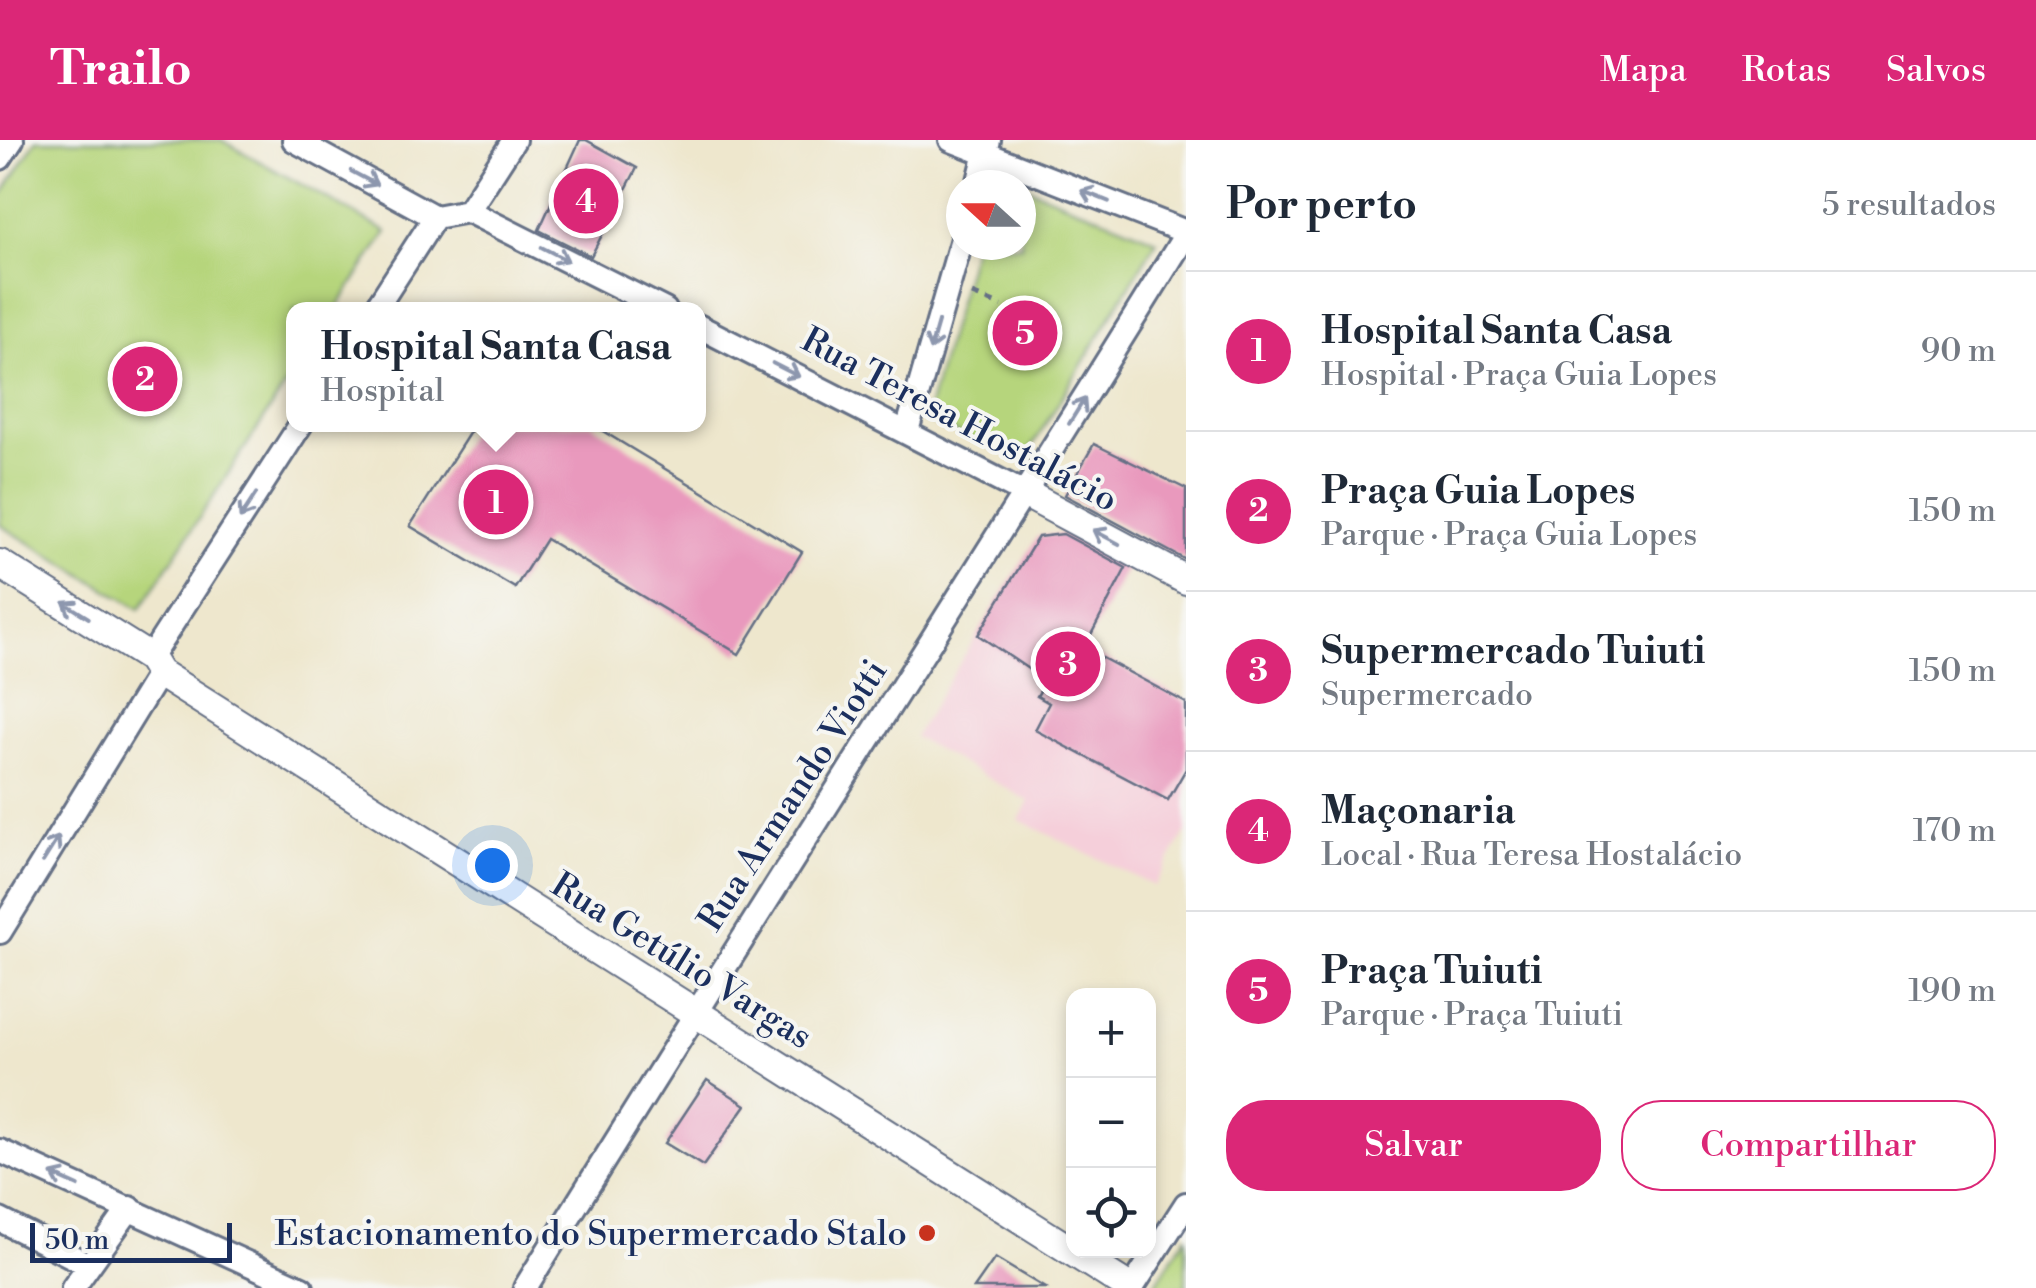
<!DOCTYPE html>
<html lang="pt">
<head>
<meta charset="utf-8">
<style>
	:root { --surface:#fff; --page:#f6f6f7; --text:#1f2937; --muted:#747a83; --line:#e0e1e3; --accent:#db2777 }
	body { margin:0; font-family:"Libre Bodoni",serif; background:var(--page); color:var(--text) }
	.controls { position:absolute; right:30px; bottom:30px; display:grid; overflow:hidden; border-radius:20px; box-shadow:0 5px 15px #0003 }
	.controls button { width:90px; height:90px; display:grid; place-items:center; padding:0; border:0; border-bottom:2px solid var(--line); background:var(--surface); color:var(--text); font:50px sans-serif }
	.compass { position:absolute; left:946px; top:30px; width:90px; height:90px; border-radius:50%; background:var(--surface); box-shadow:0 5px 15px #0003; rotate:291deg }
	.scale { position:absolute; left:30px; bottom:25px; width:202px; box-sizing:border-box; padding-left:10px; border:5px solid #1b2f5e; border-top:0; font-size:28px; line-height:35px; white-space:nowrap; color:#1b2f5e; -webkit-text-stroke:8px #f6f6f2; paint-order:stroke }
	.you { position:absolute; left:492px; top:725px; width:35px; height:35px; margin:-25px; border:8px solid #fff; border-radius:50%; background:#1a73e8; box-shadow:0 0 0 15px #1a73e833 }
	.badge { display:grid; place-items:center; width:65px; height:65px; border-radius:50%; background:var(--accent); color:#fff; font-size:32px; font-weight:700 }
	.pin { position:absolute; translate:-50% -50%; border:5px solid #fff; box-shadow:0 2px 10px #0006 }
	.popup { position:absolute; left:286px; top:162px; width:420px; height:130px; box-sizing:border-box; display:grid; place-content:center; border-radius:20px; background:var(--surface); filter:drop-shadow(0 2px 8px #0005); font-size:32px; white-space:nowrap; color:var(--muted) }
	.popup b { font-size:38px; color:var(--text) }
	.popup::after { content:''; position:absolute; left:50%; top:100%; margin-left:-20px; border:20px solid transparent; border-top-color:var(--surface) }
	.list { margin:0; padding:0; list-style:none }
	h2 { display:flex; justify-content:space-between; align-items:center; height:130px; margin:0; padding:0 40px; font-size:42px }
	h2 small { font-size:32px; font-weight:400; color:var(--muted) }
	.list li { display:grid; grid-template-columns:65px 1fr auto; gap:30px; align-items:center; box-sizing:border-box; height:160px; padding:0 40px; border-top:2px solid var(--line) }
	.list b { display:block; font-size:38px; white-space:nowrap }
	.list p { margin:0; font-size:32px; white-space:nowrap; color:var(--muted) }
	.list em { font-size:32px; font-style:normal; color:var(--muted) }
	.actions { display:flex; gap:20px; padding:30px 40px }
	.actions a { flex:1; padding:22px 0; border:2px solid var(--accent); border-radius:40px; text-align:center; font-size:35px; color:var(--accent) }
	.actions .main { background:var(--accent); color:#fff }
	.icon { flex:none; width:55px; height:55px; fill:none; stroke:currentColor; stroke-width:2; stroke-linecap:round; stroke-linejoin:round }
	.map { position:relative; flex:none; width:1186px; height:1148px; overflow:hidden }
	header { display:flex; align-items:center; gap:60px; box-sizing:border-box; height:140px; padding:0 50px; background:var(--accent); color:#fff }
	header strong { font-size:48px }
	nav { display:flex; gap:55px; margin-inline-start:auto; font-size:35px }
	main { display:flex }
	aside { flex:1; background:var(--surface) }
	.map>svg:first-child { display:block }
	.built { fill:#f5cfda }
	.green { fill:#b6d57c; stroke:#68826d; stroke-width:2.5 }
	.building { fill:#e999bd }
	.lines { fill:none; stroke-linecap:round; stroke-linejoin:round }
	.minor-casing { stroke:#656f85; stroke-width:28 }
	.tertiary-casing { stroke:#656f85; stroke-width:32 }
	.path { stroke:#656f85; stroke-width:5; stroke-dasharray:8 8; stroke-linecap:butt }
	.minor { stroke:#fff; stroke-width:22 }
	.tertiary { stroke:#fff; stroke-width:28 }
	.oneway { stroke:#8d97ae }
	.poi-dot { fill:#c8321e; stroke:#f6f6f2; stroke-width:4 }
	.labels { text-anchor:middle; stroke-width:8; stroke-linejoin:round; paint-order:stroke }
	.street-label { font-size:35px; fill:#1b2f5e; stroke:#f6f6f2 }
	.poi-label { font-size:35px; fill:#1b2f5e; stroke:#f6f6f2; text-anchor:end }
</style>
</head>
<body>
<header>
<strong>Trailo</strong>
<nav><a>Mapa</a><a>Rotas</a><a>Salvos</a></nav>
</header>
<main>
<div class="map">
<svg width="1186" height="1148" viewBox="0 0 1186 1148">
	<rect width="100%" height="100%" fill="#f6f6f2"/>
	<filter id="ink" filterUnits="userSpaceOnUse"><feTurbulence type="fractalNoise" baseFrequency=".01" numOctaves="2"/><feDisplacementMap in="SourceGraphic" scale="20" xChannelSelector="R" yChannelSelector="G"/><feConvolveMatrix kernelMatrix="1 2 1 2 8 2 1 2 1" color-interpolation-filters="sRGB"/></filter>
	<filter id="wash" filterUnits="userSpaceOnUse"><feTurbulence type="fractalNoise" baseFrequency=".0048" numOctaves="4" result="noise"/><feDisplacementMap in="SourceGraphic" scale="40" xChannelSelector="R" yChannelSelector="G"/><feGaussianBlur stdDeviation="2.25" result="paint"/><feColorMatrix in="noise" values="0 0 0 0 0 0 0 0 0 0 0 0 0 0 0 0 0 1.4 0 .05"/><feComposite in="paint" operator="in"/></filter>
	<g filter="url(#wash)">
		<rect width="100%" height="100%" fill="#eee7cd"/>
		<!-- built -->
		<path class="built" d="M1056 394 1125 431 1085 508 1186 560V692L1154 746 1019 680 1029 661 914 597 1038 396Z"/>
		<!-- green -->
		<path class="green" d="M36 0H221L387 92 336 169 294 170 293 234 140 469 0 385V58Z
			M1021 45 1157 100 1024 320 925 280 974 105H1021Z
			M1186 1096V1148H1153Z"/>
		<g id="blocks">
			<!-- building -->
			<path class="building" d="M580 0H586L637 28 591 116 539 90Z
				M475 284H591L802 412 739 514 546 399 515 448 410 386Z
				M1094 304 1186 349V420L1065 355Z
				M1063 394 1126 428 1084 508 1186 563V629L1168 660 1035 590 1049 563 1037 556 1046 541 978 495 1038 397Z
				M707 940 746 965 703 1026 665 1003Z
				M995 1118 1045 1148H974Z"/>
		</g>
	</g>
	<g filter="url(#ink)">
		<use href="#blocks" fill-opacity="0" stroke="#656f85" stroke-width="2.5"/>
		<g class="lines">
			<defs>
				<path id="minor" d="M294 0 435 77 468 71
					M951 0 1186 92
					M0 18 12 0
					M978 45 989 0
					M468 71 665 170
					M468 71 514 0
					M375 170 435 77
					M698 186 1026 354
					M907 291 961 102
					M150 518 301 284
					M0 792 159 533
					M0 1011 302 1148
					M0 1080 89 1125
					M73 1148 130 1068
					M525 1148C742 795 968 447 1186 94
					M1132 1148 1186 1064"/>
				<path id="tertiary" d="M1026 354 1186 440
					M0 424 150 518 159 533 1130 1148"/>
			</defs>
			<!-- minor casing -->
			<use href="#minor" class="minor-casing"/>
			<!-- tertiary casing -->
			<use href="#tertiary" class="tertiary-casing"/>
			<!-- path -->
			<path class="path" d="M972 154 1002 166"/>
			<!-- minor -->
			<use href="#minor" class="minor"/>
			<!-- tertiary -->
			<use href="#tertiary" class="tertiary"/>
		</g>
		<!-- one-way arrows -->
		<defs><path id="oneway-shaft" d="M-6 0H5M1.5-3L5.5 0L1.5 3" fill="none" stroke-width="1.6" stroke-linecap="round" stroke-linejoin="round" transform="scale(2.5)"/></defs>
		<g class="oneway">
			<use href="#oneway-shaft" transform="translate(364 38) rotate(28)"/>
			<use href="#oneway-shaft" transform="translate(1095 56) rotate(-158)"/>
			<use href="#oneway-shaft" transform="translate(555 114) rotate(27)"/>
			<use href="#oneway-shaft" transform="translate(934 196) rotate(106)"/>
			<use href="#oneway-shaft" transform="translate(786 230) rotate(27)"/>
			<use href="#oneway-shaft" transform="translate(1077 271) rotate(-58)"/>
			<use href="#oneway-shaft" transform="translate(248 366) rotate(123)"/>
			<use href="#oneway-shaft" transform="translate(1106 397) rotate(-152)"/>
			<use href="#oneway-shaft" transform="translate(76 470) rotate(-148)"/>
			<use href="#oneway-shaft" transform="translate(51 709) rotate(-58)"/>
			<use href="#oneway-shaft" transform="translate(65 1040) rotate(-156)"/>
		</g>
	</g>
	<!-- markers -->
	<circle class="poi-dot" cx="927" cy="1093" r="10"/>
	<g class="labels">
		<!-- street labels -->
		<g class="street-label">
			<text transform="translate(960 279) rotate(28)" y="12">Rua Teresa Hostalácio</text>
			<text transform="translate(792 655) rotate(-57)" y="12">Rua Armando Viotti</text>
			<text transform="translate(682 820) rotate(32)" y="12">Rua Getúlio Vargas</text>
		</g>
		<!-- poi labels -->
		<g class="poi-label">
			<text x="907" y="1105">Estacionamento do Supermercado Stalo</text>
		</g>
	</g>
</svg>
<div class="controls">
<button>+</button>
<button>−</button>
<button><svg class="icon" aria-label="locate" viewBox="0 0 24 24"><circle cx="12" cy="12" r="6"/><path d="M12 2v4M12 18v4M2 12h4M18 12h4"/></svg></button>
</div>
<svg class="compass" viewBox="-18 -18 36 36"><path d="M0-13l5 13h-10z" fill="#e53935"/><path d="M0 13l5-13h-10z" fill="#747a83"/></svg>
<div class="scale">50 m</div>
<div class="you"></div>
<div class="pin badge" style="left:496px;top:362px">1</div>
<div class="popup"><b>Hospital Santa Casa</b>Hospital</div>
<div class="pin badge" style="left:145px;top:239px">2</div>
<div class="pin badge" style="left:1068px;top:524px">3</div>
<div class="pin badge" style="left:586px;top:61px">4</div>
<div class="pin badge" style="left:1025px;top:193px">5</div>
</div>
<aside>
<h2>Por perto<small>5 resultados</small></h2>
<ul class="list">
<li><span class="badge">1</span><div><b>Hospital Santa Casa</b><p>Hospital · Praça Guia Lopes</p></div><em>90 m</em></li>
<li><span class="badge">2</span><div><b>Praça Guia Lopes</b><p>Parque · Praça Guia Lopes</p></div><em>150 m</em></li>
<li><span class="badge">3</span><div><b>Supermercado Tuiuti</b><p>Supermercado</p></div><em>150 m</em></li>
<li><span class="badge">4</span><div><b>Maçonaria</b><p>Local · Rua Teresa Hostalácio</p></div><em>170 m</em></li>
<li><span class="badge">5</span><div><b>Praça Tuiuti</b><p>Parque · Praça Tuiuti</p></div><em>190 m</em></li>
</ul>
<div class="actions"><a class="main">Salvar</a><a>Compartilhar</a></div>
</aside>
</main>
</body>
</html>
